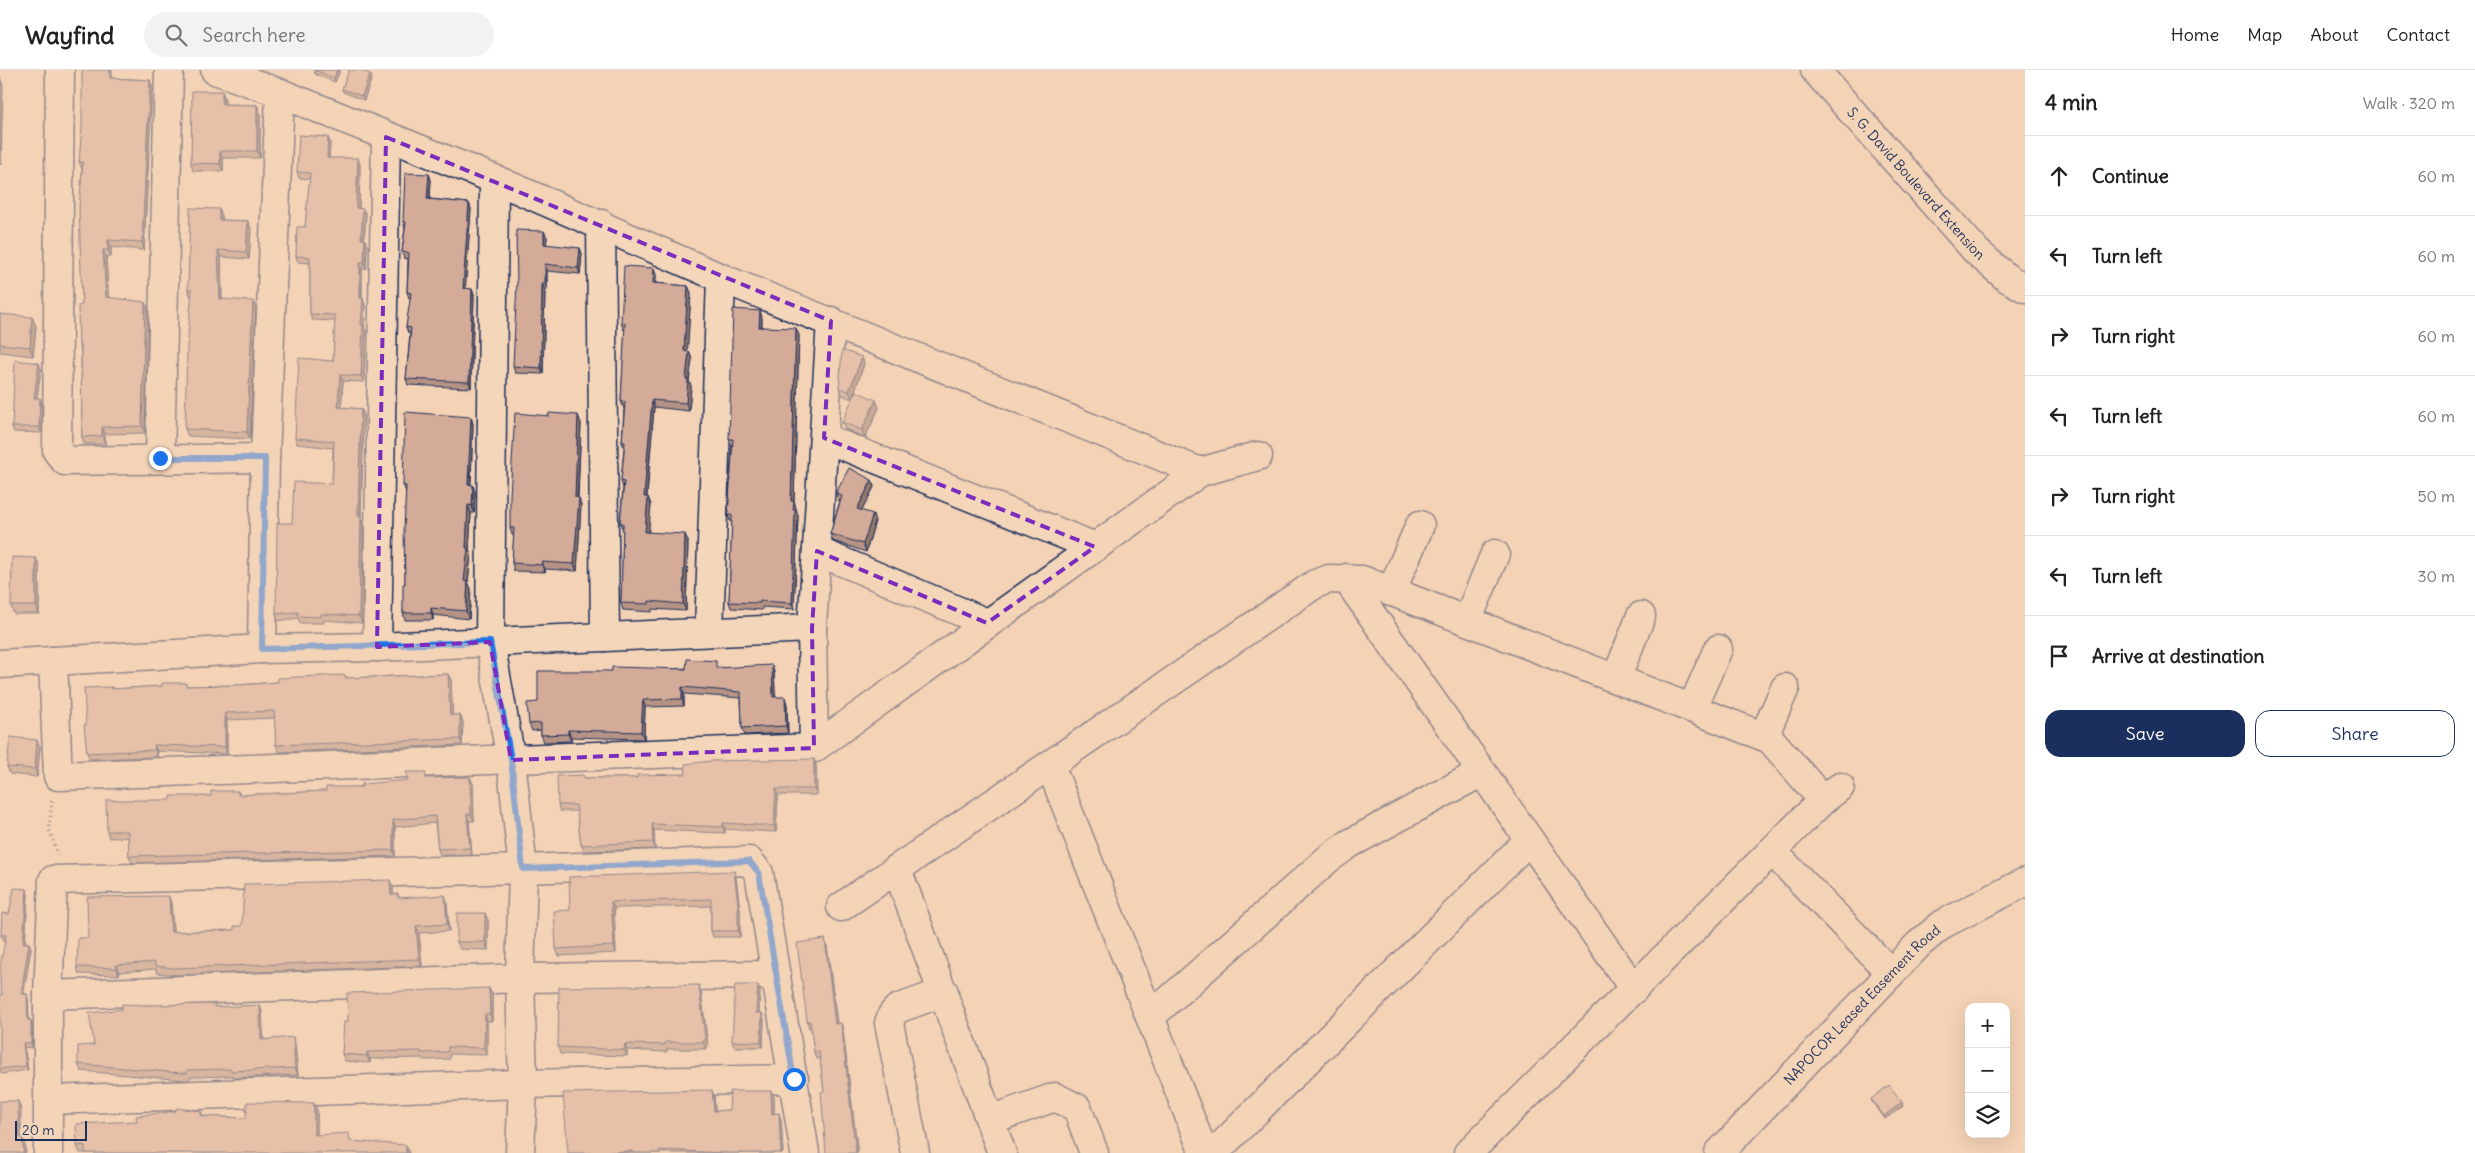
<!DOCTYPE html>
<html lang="en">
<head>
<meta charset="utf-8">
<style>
	:root { --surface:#fff; --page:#f2f2f2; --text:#222; --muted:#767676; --line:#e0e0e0; --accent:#1b2f5e }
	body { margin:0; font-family:Delius,sans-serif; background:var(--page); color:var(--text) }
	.controls { position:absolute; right:15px; bottom:15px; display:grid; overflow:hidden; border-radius:10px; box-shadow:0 5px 20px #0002 }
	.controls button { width:45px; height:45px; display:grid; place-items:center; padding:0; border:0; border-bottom:1px solid var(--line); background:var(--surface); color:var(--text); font:25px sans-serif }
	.scale { position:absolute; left:15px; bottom:12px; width:72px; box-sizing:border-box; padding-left:5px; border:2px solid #1b2f5e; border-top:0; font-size:14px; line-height:18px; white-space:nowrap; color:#1b2f5e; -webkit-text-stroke:4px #f4d7ba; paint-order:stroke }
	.stop { position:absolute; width:15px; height:15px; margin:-11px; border:4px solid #1a73e8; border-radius:50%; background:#fff }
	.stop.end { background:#1a73e8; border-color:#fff; box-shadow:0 1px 5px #0008 }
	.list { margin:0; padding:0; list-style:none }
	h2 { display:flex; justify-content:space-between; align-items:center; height:65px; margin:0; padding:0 20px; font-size:21px }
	h2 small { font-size:16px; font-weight:400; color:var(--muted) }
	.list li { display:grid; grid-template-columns:32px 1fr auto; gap:15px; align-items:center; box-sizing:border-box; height:80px; padding:0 20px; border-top:1px solid var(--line) }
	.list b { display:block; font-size:19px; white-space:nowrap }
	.list em { font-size:16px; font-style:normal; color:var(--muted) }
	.actions { display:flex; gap:10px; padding:15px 20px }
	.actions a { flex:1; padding:11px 0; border:1px solid var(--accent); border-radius:15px; text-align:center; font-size:18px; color:var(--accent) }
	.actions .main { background:var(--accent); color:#fff }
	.icon { flex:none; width:28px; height:28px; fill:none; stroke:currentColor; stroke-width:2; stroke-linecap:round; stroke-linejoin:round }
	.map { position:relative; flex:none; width:2025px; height:1083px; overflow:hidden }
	header { display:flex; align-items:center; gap:30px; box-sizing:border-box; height:70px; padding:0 25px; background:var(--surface); border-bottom:1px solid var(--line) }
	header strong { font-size:24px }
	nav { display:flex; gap:28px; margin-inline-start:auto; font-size:18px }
	.search { width:350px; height:45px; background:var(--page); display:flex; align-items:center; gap:12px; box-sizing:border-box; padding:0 18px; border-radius:28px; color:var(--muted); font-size:19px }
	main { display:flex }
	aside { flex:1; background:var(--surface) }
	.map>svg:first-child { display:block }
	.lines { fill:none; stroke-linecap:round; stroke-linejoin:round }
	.minor-casing { stroke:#1b2f5e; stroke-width:31 }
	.path { stroke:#1b2f5e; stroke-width:3; stroke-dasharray:1 4; stroke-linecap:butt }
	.minor { stroke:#f4d7ba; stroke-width:28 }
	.wall { fill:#b69384; stroke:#1b2f5e }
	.shaded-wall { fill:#94786b; stroke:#1b2f5e }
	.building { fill:#d4ab99; stroke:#1b2f5e }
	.route { stroke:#1a73e8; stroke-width:6 }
	.marked { fill:none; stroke:#7b2cbf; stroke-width:4; stroke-dasharray:10 6; stroke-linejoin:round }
	.labels { text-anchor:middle; stroke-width:4; stroke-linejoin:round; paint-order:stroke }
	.street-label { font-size:14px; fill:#1b2f5e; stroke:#f4d7ba }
</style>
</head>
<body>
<header>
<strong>Wayfind</strong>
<div class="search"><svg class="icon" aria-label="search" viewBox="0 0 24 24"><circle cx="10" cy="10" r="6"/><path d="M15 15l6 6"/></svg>Search here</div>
<nav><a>Home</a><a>Map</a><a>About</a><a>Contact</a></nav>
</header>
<main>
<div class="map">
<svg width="2025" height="1083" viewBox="0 0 2025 1083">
	<rect width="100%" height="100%" fill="#f4d2b5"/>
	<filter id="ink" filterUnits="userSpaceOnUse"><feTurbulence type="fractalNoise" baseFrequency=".02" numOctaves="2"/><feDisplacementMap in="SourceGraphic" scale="10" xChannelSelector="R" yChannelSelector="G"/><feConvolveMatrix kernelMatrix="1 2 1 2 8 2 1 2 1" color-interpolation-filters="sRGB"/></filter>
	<g filter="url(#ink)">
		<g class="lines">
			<defs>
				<g id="minor">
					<path d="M60 0 57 381 65 391 265 388"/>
					<path d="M215 0 280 23 494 109 721 208 1200 402"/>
					<path id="s1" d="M1815 0 1977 182 2007 208 2025 218"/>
					<path d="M494 109 490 572 511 690 523 799 520 908 523 1014 520 1083"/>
					<path d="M601 154 605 567"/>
					<path d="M824 368 1095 477"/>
					<path d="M160 388 169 0"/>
					<path d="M817 481 987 553"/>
					<path d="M1346 508 1634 919"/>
					<path d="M1391 522 1420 455"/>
					<path d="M1467 551 1495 484"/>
					<path d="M709 562 721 208"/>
					<path d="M377 577 386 67"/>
					<path d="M262 579 265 388 280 23"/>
					<path d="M53 591 58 706 814 678 1200 402 1258 386"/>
					<path d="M0 594 262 579 377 577 812 558"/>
					<path d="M1616 609 1641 546"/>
					<path d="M1692 638 1718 579"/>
					<path d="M1764 666 1785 618"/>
					<path d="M814 678 812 558 831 251"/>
					<path d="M1050 695 1204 1083"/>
					<path d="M1772 781 1891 903"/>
					<path d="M897 799 1002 1083"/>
					<path d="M841 837 1315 514 1329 509 1362 510 1770 669 1823 730"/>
					<path d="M48 925 520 908 776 905"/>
					<path d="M1150 947 1328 789 1349 774 1482 702"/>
					<path d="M48 1030 523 1014 794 1009"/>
					<path d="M990 1050 1055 1027 1077 1038 1094 1083"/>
					<path d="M48 1083V925L53 810 523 799 749 791 759 803 805 1083"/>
					<path d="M915 1083 889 953 892 945 897 939 944 922"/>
					<path d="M1214 1083 1529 770"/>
					<path d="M1468 1083 1823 730 1840 717"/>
					<path id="s2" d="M1719 1083 1919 874 1943 854 2025 812"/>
				</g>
			</defs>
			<!-- minor casing -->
			<use href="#minor" class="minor-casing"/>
			<!-- path -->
			<path class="path" d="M52 731 49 759 58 785"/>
			<!-- minor -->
			<use href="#minor" class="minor"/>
		</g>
		<!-- wall -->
		<path class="wall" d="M314 0H340L335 12 315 4Z
			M372 7 364 30 343 22 342 19Z
			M112 8 150 10 152 17 144 180 111 177V187H106L108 228 148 239 145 363 105 364V374H84L82 367 81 282 79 276 82 235V99L79 92Z
			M225 29 224 34 257 35 260 42V88H223V101H193L191 93Z
			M328 67 330 73 329 88 360 95 359 139H363L366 145 364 169 367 175 366 199H362V228L365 235 364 256 366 261 364 312 343 311 341 337 361 339 364 345 361 447 363 453 362 553 324 550V553H300L298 548 278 551 276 544 292 453 332 414 333 378 297 374 295 368 333 291 335 251 312 250 310 244V193L298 192 296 186 305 157 310 109 299 108 297 102Z
			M429 104 431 110 430 129 469 133 471 139 465 219H472L474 225 471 318 408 315 406 309 410 263H408L406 257 411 228H409L407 222 408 189 404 188 402 182 405 158 403 152Z
			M219 139 222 146V150L248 151 251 159 249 189 221 187 222 229 256 238 250 369 188 366 185 359 192 227H191L188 220Z
			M547 167 546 175 580 178 582 184 580 204 547 201V220H545L543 304 515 303 513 296Z
			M656 205V213L688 216 691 223 687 281 689 282 692 289 689 311 691 316 689 341 654 337 647 427H648L651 435 648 462 688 471 686 541 652 539V542L623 540 621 533 623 460 620 453 623 418 621 411 624 378 622 372 624 339 621 331 625 261 624 260 621 253Z
			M760 241 762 248V257L799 265 794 431 798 446 794 539 762 537V540L731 538 729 532 732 451H730L728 445 732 375H731L729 369Z
			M0 244 36 256 33 286 0 282Z
			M862 287 864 294 852 329 842 325 839 318Z
			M41 299 37 328 42 334V363L14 362 12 357Z
			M876 330 879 338 865 368 845 359 842 352Z
			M471 347 473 354 471 414 475 422 474 443H471L469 480 471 485 468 512 471 519 469 549 433 545V550H405L403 543 405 514 406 422 403 415Z
			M581 353 578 428 581 435 577 501 545 499V502L514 501 512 493 514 465H512L510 458Z
			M872 410 874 417 862 440 875 451 866 482 833 471 830 464 840 431 838 430 836 423Z
			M39 495V544H14L11 536Z
			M718 597 774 602 775 627 787 634 788 663 745 665 742 658 741 628 684 624V636L645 637 644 669 571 667V671L544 672 541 665V660L532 661 529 654 538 632 612 601Z
			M448 604 451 610 452 645H460L463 652 462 675 279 682 276 675 275 648 227 650V684L157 681V687L90 689 87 683 86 655 112 617 113 619 162 616 186 613V616L239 615 278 612 345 605 347 608Z
			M40 677 37 707 10 704 7 697Z
			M816 695 817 725H778L776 762 725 759V763L654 760 655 779 584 781 581 775 577 741H560L558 735 585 708H637Z
			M470 707 473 714 474 751H469L472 785H440L438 779 435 753 395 757V786L132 793 129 786 128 767 109 768 107 761 171 730 211 726 238 721 240 725 326 721 428 708Z
			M734 801 736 807 740 841V867H713L711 861V836L614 838 616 883 559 886 556 879 570 840Z
			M393 818V825L398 824 399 828 447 832 449 861 419 863 422 896 177 905 157 903 156 899 119 902V905L79 904 77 897 88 868 171 833 173 862 234 860 242 856Z
			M28 824 25 873H29L31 878 23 924H27L28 929 29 950 32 955V978L24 977 28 1000 2 1004 0 999 2 925 5 870 3 869 1 865 9 844Z
			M488 850V880L460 879 457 872Z
			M827 876 837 954 841 953 843 960 824 1021 820 988 816 989 814 982 811 958H809L807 951Z
			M758 915 760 921 759 943H762L764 949 763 977H734L732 971Z
			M489 918 492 925V951H487V985L450 984V989L424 990 423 988 370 989V993L345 991 342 984 348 952Z
			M701 922 708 976 706 979H667V982L627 980V986L560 984 558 977Z
			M146 935 216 937 262 942 263 969 295 974 298 1005 234 1008 233 1006 190 1007 189 1010H185L81 1001 78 994 122 939Z
			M714 1026 715 1041 729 1040 774 1027V1043L781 1049 783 1083H568Z
			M1871 1029 1903 1036 1885 1049 1872 1032Z
			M317 1040V1065L409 1082 80 1083 77 1076 137 1051 201 1041 203 1046 246 1048Z"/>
		<!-- shaded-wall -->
		<path class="shaded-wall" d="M110 0H112V15L110 8Z
			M337 0H340L335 12 334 8Z
			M370 4 372 7 364 30 362 26Z
			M0 7 3 16 1 95 0 92Z
			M150 10 152 17 144 180 142 172Z
			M222 21 225 29 224 42 222 34Z
			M257 35 260 42V88L257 81Z
			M328 67 330 73 329 94 327 88Z
			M220 81 223 88V101L220 94Z
			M358 88 360 95 359 145 356 138Z
			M429 104 431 110 429 135 427 129Z
			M469 133 471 139 465 224 463 218Z
			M219 139 222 146V157L219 150Z
			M363 139 366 145 363 175 361 169Z
			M248 151 251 159 249 189 246 182Z
			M544 161 547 167 546 181 544 174Z
			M365 169 367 175 366 199 364 192Z
			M108 170 111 177V187L108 180Z
			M580 178 582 184 580 204 578 198Z
			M103 180 106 187 109 235 106 227Z
			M218 180 221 187 222 236 220 229Z
			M360 192 362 199V233L363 228 365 235 364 256 366 261 364 312 361 306Z
			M545 194 547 201V220L545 214Z
			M654 198 656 205 655 220 653 213Z
			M542 214 545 220 543 304 541 298Z
			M688 216 691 223 687 288 684 281Z
			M472 219 474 225 471 318 469 312Z
			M253 231 256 238 250 369 247 362Z
			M145 232 148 239 145 363 142 356Z
			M760 241 762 248 761 263 759 257Z
			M32 247 36 256 33 286 30 277Z
			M796 258 799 265 794 431 798 446 794 539 792 533 791 431Z
			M689 282 692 289 689 311 691 316 689 341 686 333V309Z
			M862 287 864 294 852 329 849 321Z
			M39 293 41 299 36 334 34 328Z
			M340 305 343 311 341 343 338 337Z
			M40 328 42 334V363L39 357Z
			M652 330 654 337 646 434 644 427Z
			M876 330 879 338 865 368 862 360Z
			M361 339 364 345 360 453 358 446Z
			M578 345 581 353 577 435 575 427Z
			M471 347 473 354 470 421 468 414Z
			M102 357 105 364V374L102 366Z
			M872 410 874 417 859 446 857 439Z
			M473 415 475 422 474 443 472 436Z
			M648 427 651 435 648 469 645 462Z
			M579 428 581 435 577 501 574 494Z
			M468 435 471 443 469 480 471 485 467 519 464 511Z
			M873 444 875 451 866 482 863 474Z
			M361 447 363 453 362 553 359 546Z
			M685 464 688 471 686 541 683 534Z
			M36 488 39 495V544L36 536Z
			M542 492 545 499V502L542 495Z
			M468 512 471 519 469 549 466 541Z
			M431 538 433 545V550L431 543Z
			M772 595 774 602 776 634 773 627Z
			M448 604 451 610 453 651 450 645Z
			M682 617 684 624V636L682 629Z
			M785 627 787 634 788 663 786 656Z
			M643 630 645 637 644 669 641 662Z
			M225 643 227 650V684L225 677Z
			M460 645 463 652 462 675 460 669Z
			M568 660 571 667V671L568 664Z
			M37 670 40 677 37 707 35 699Z
			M154 675 157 681V687L155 680Z
			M814 689 816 695 817 725 814 719Z
			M470 707 473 714 474 751 471 744Z
			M776 719 778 725 776 762 774 756Z
			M467 744 469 751 472 785 470 778Z
			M393 750 395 757V786L393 780Z
			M723 753 725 759V763L723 757Z
			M652 754 654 760 655 779 653 772Z
			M734 801 736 807 740 841V867L738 861Z
			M390 810 393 818 394 833 391 825Z
			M27 819 28 824 25 877 23 873Z
			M445 825 447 832 449 861 447 854Z
			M169 826 171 833 174 870 171 862Z
			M611 832 614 838 616 883 614 876Z
			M485 843 488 850V880L485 872Z
			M416 856 419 863 422 896 419 889Z
			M825 869 827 876 838 961 835 954Z
			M29 873 31 878 23 929 21 924Z
			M116 895 119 902V905L116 898Z
			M699 915 701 922 708 976 706 979 703 972Z
			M758 915 760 921 758 949 756 943Z
			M489 918 492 925V951L490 944Z
			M27 924 28 929 29 955 28 950Z
			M260 935 262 942 264 976 261 970Z
			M762 943 764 949 763 977 761 972Z
			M485 944 487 951V985L484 978Z
			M31 950 32 955V978L31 973Z
			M841 953 843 960 858 1083H856Z
			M293 967 295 974 298 1005 295 998Z
			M23 973 24 977 28 1000 26 996Z
			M625 974 627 980V986L624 980Z
			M367 982 370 989V993L367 986Z
			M712 1020 714 1026 716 1047 714 1041Z
			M771 1021 774 1027V1049L772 1044Z
			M18 1031 21 1039V1075L19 1067Z
			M1902 1032 1903 1036 1885 1049 1884 1046Z
			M314 1033 317 1040V1073L314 1065Z
			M779 1043 781 1049 783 1083H781Z
			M22 1067 25 1074 26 1083H24Z
			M406 1075 409 1082V1083H406Z"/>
		<!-- building -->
		<path class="building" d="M82 0H110V8L150 10 142 172 108 170V180H103L106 227 145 232 142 356 102 357V366L82 367 81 276H79L78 236 82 235 79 137 83 92H79L82 56Z
			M314 0H337L334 8Z
			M349 0H360L370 4 362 26 342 19Z
			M192 21H222V34L257 35V81H220V94L191 93Z
			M299 65 328 67 327 88H358L356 138 363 139 361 169H365L364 192H360V228H363L361 255H363L361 306 340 305 338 337 361 339 358 446 361 447 359 546 321 544V547L298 546V542L276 544 277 453H292L294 412 332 414 334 371 295 368 299 288 333 291 335 245 310 244V187L296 186 297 157H305L310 103 297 102Z
			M405 103 429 104 427 129 469 133 463 218 472 219 469 312 406 309 411 258 406 257 411 223 407 222 409 183 402 182 406 152H403Z
			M190 138 219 139V150L248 151 246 182 218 180 220 229 253 231 247 362 185 359 187 277 192 220H188Z
			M516 160 544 161V174L580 178 578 198 545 194V214H542L541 298 513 296 517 213Z
			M624 196 654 198 653 213 688 216 684 281 689 282 686 309H688L686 333 652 330 644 427H648L645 462 685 464 683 534 649 531V534L621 533 623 453H620L624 412 621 411 625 372H622L625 332 621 331 625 253H621Z
			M733 239 760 241 759 257 796 258 791 431H794L793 440H795L792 533 760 531V533L729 532 732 445H728L733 369H729Z
			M0 244 32 247 30 277 0 274Z
			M842 280 862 287 849 321 839 318Z
			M15 290 39 293 34 328H40L39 357H12Z
			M856 321 876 330 862 360 842 352Z
			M405 342 471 347 468 414 473 415 472 436 468 435 466 478H468L464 511 468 512 466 541 431 538V543H403V514H405L404 459 406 416 403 415Z
			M515 343 549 346V343L578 345 575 427 579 428 574 494 542 492V495L512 493 514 458H510V426Z
			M849 398 872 410 857 439 873 444 863 474 830 464 842 426 836 423Z
			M12 487 36 488V536H11Z
			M687 589 716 591V598L772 595 773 627H785L786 656 742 658 741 622 682 617V629L643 630 641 662 568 660V664L541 665V653L529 654 527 633 538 632V601H612V597L686 599Z
			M448 604 450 645H460V669L276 675 274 641 225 643V677L154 675 155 680 87 683 84 655H86L84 618 112 617V619L162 616V613H186V616L239 615 278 612V608L345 605 346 608Z
			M10 667 37 670 35 699 7 697Z
			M814 689V719H776L774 756 723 753V757L652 754 653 772 581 775 576 735H558L557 706 583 705 584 708H637V705L686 704 685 694 711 691Z
			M406 702H425L426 708 470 707 471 744H467L470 778 438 779 435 746 393 750V780L129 786 128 761H107L106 730H171V726H211V721H238V725L326 721V717H362V714L408 710Z
			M734 801 738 834V861H711V829L611 832 614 876 556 879 554 841 570 840 569 807Z
			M390 810 391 825 398 824V828L445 825 447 854 416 856 419 889 174 898 155 896V892L116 895V898L77 897 78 868H88L87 827 169 826 171 862 234 860V856H242L244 814Z
			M14 818 27 819 23 873H29L21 924H27L28 950H31V973H23L26 996 0 999V925H2L0 911V897L6 865H1L2 843 9 844Z
			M457 843H485V872H457Z
			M825 869 835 954 841 953 856 1083H826L821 1022 824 1021 819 981 814 982 810 951H807L797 873Z
			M699 915 705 969 703 972H665V975L625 974 624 980 558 977 559 917Z
			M735 915H758L756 943H762L761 972 732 971Z
			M489 918 490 944H485L484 978 448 977V982L421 983V981L367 982V986L342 984 344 952H348L347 923Z
			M122 934 146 935 215 934V937L260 935 261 970 293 967 295 998 231 1001V999L187 1000V1003H182L78 994V976L94 975 89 943 122 939Z
			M1889 1015 1902 1032 1884 1046 1871 1029Z
			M712 1020 714 1041 729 1040 730 1021H771L772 1044 779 1043 781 1083H727L659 1080 660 1083H632V1081L596 1083H568L563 1023Z
			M0 1031H18L19 1067H22L24 1083H0Z
			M247 1032 314 1033V1065L349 1063 350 1071 406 1075V1083H85V1075L77 1076 76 1054 137 1051 136 1046 176 1041V1038L201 1041V1046L246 1048Z"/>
	</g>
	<g class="lines" filter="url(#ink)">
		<!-- route -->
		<path class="route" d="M160 388H265L262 579 490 572 511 690 523 799 749 791 759 803 794 1009"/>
	</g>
	<!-- marked area -->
	<path d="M0 0H2025V1083H0ZM386 67 831 251 824 368 1095 477 987 553 817 481 812 558 814 678 511 690 490 572 377 577Z" fill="#f4d2b5" fill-opacity=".55" fill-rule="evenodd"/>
	<path class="marked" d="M386 67 831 251 824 368 1095 477 987 553 817 481 812 558 814 678 511 690 490 572 377 577Z"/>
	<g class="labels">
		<!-- street labels -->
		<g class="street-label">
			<text dy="5" stroke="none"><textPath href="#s1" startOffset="152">S. G. David Boulevard Extension</textPath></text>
			<text dy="5" stroke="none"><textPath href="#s2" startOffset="206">NAPOCOR Leased Easement Road</textPath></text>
		</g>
	</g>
</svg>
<div class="controls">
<button>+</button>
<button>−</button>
<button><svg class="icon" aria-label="layers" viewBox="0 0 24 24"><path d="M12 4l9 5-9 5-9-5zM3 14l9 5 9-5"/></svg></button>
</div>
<div class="scale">20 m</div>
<div class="stop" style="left:794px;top:1009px"></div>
<div class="stop end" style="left:160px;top:388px"></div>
</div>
<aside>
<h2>4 min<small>Walk · 320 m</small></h2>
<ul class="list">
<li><svg class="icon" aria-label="ahead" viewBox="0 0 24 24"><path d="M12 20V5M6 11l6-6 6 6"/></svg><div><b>Continue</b></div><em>60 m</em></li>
<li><svg class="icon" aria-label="left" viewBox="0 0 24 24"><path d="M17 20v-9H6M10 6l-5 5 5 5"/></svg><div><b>Turn left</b></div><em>60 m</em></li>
<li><svg class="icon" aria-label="right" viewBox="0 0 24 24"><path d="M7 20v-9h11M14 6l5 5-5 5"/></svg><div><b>Turn right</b></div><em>60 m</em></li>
<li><svg class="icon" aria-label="left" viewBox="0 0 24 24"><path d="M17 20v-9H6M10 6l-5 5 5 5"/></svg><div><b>Turn left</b></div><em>60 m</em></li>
<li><svg class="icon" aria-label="right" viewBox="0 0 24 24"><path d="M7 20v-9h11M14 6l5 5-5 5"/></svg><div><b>Turn right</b></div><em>50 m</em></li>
<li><svg class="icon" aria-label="left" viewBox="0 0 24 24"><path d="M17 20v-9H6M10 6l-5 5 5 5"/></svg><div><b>Turn left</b></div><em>30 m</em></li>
<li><svg class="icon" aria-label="arrive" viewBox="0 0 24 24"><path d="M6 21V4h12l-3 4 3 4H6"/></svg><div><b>Arrive at destination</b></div></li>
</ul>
<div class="actions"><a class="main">Save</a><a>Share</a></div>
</aside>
</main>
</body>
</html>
